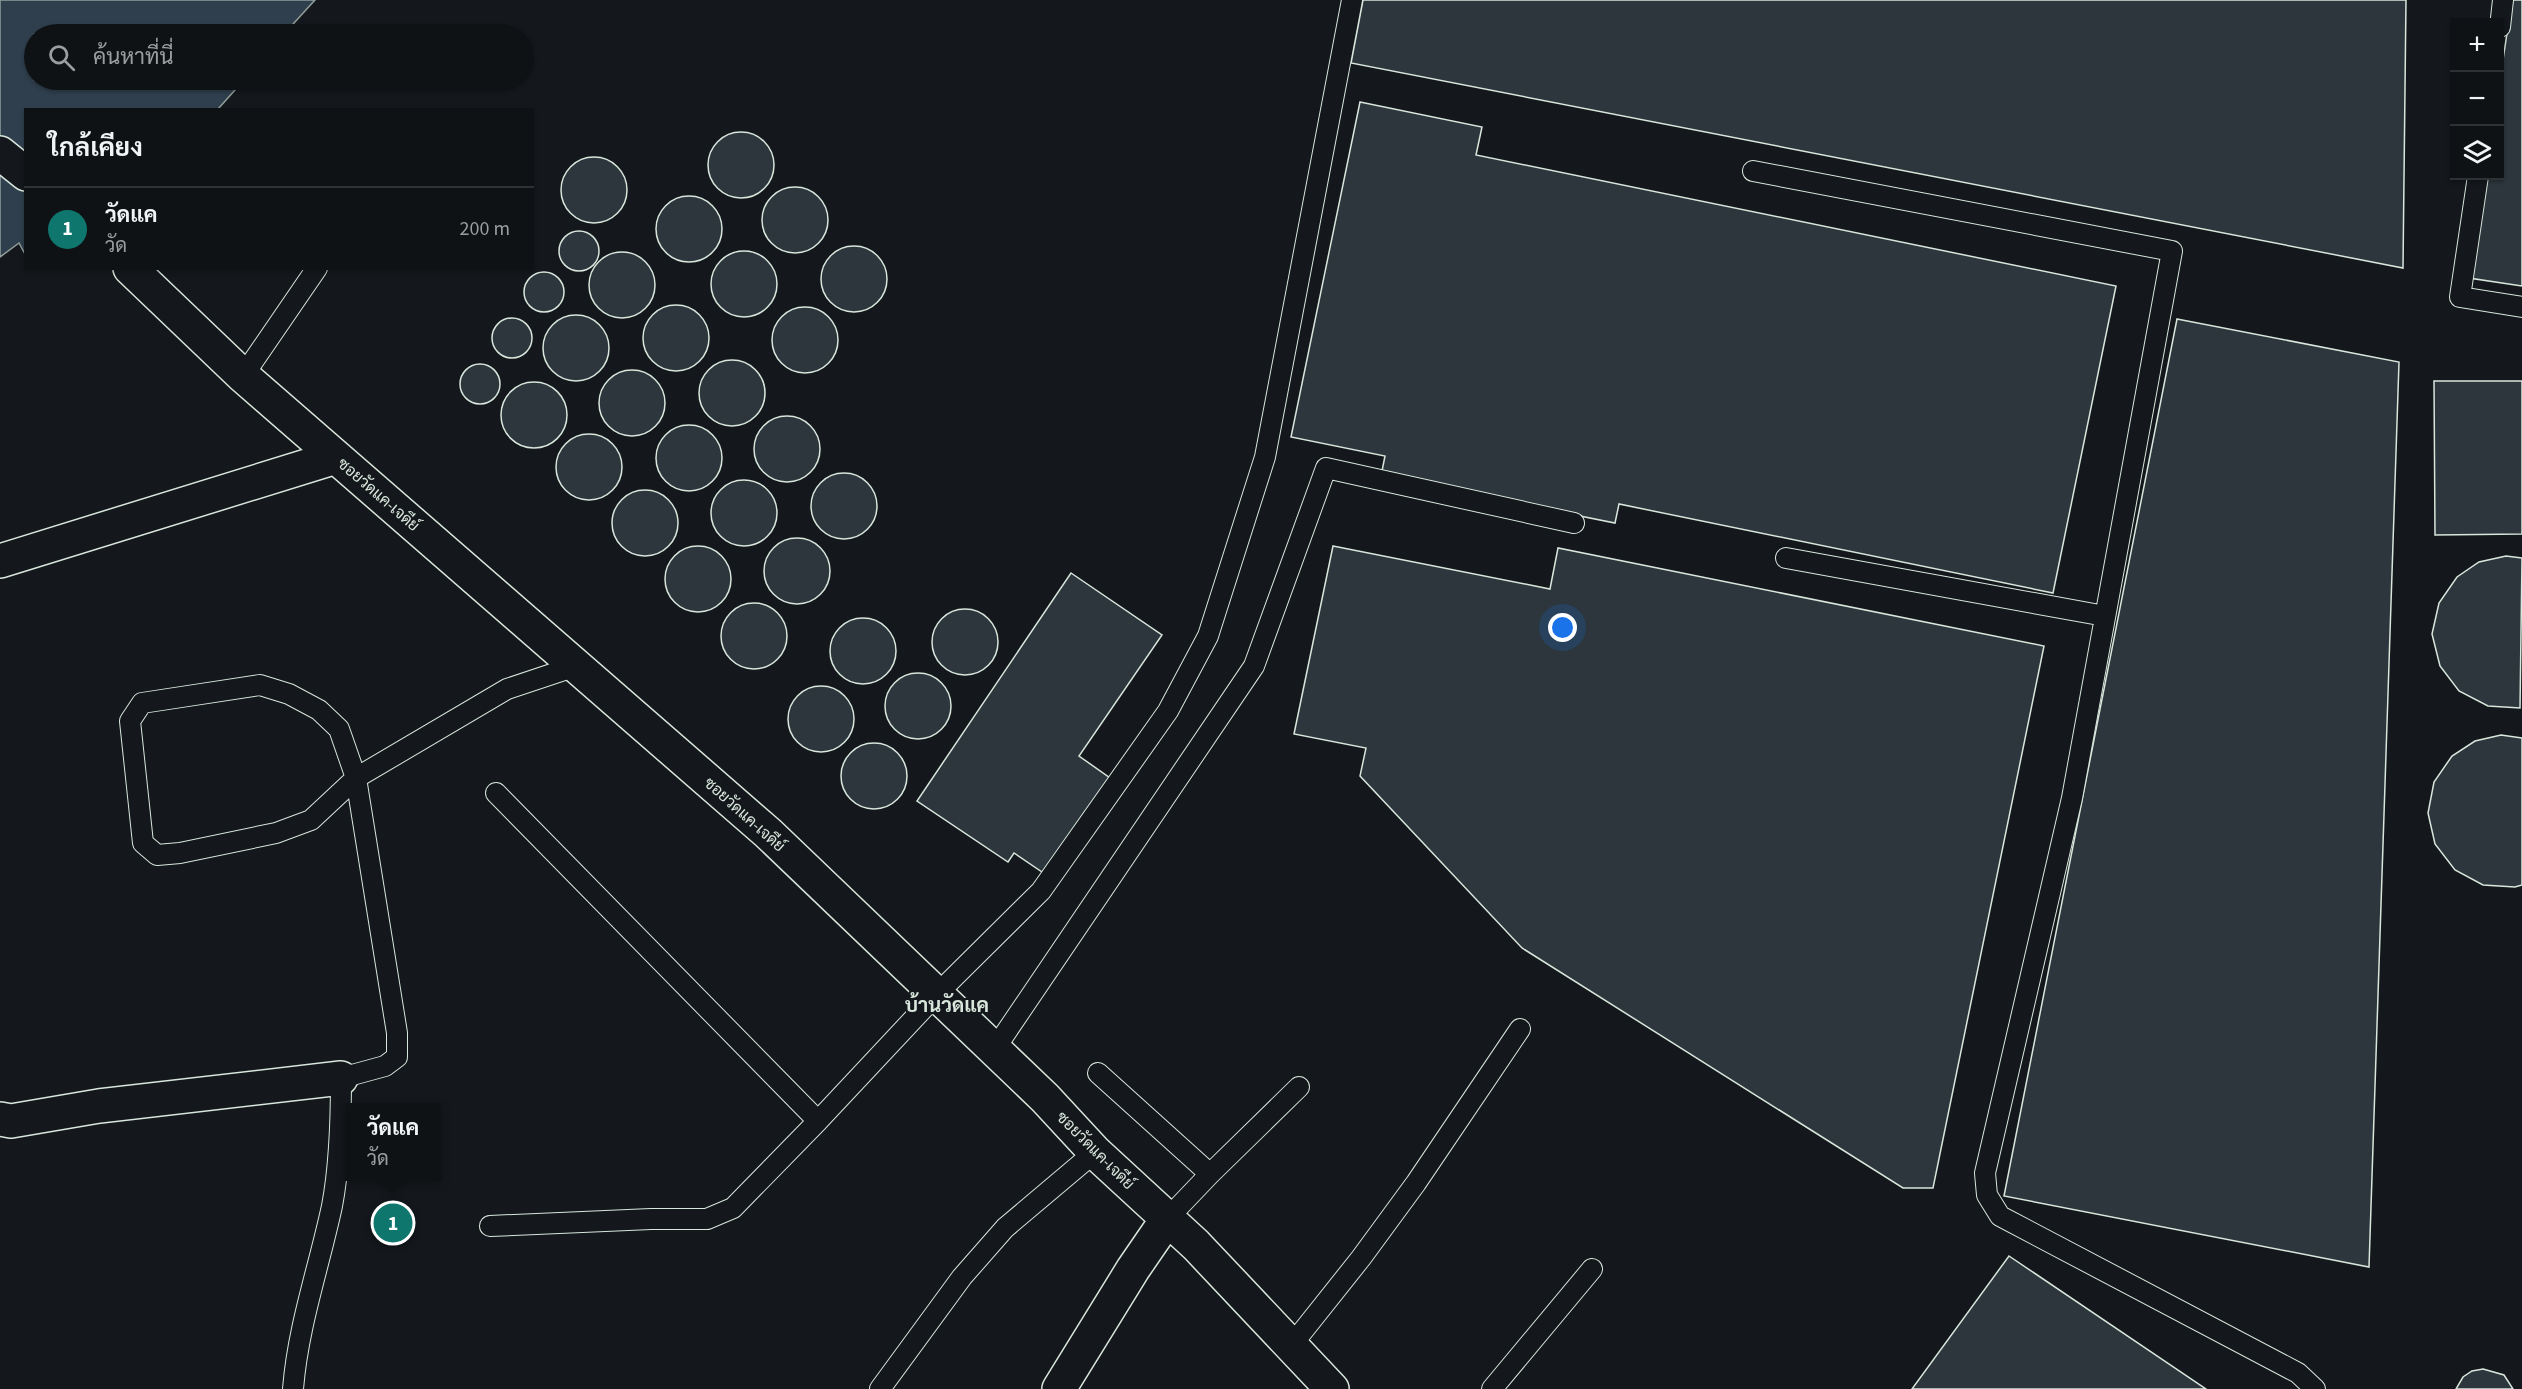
<!DOCTYPE html>
<html lang="th">
<head>
<meta charset="utf-8">
<style>
	:root { --surface:#0f1215; --page:#1d2022; --text:#f1f3f6; --muted:#9b9ea0; --line:#2f3234; --accent:#0f766e }
	body { margin:0; font-family:"Source Sans 3",Sarabun,sans-serif; background:var(--page); color:var(--text) }
	.controls { position:absolute; right:18px; top:18px; display:grid; overflow:hidden; border-radius:0px; box-shadow:0 2px 4px #0004 }
	.controls button { width:54px; height:54px; display:grid; place-items:center; padding:0; border:0; border-bottom:2px solid var(--line); background:var(--surface); color:var(--text); font:30px sans-serif }
	.you { position:absolute; left:1563px; top:628px; width:21px; height:21px; margin:-15px; border:4px solid #fff; border-radius:50%; background:#1a73e8; box-shadow:0 0 0 9px #1a73e833 }
	.badge { display:grid; place-items:center; width:39px; height:39px; border-radius:50%; background:var(--accent); color:#fff; font-size:20px; font-weight:700 }
	.pin { position:absolute; translate:-50% -50%; border:3px solid #fff; box-shadow:0 2px 6px #0006 }
	.popup { position:absolute; left:345px; top:1103px; width:96px; height:78px; box-sizing:border-box; display:grid; place-content:center; border-radius:0px; background:var(--surface); filter:drop-shadow(0 2px 4px #0005); font-size:20px; white-space:nowrap; color:var(--muted) }
	.popup b { font-size:22px; color:var(--text) }
	.popup::after { content:''; position:absolute; left:50%; top:100%; margin-left:-12px; border:12px solid transparent; border-top-color:var(--surface) }
	.list { margin:0; padding:0; list-style:none }
	h2 { display:flex; justify-content:space-between; align-items:center; height:78px; margin:0; padding:0 24px; font-size:26px }
	h2 small { font-size:20px; font-weight:400; color:var(--muted) }
	.list li { display:grid; grid-template-columns:39px 1fr auto; gap:18px; align-items:center; box-sizing:border-box; height:84px; padding:0 24px; border-top:2px solid var(--line) }
	.list b { display:block; font-size:22px; white-space:nowrap }
	.list p { margin:0; font-size:20px; white-space:nowrap; color:var(--muted) }
	.list em { font-size:20px; font-style:normal; color:var(--muted) }
	.icon { flex:none; width:33px; height:33px; fill:none; stroke:currentColor; stroke-width:2; stroke-linecap:round; stroke-linejoin:round }
	.map { position:relative; flex:none; width:2522px; height:1389px; overflow:hidden }
	.search { position:absolute; background:var(--surface); box-shadow:0 2px 4px #0004; left:24px; top:24px; width:510px; height:66px; display:flex; align-items:center; gap:15px; box-sizing:border-box; padding:0 21px; border-radius:33px; color:var(--muted); font-size:22px }
	.panel { position:absolute; background:var(--surface); box-shadow:0 2px 4px #0004; left:24px; top:108px; width:510px; height:162px; border-radius:0px }
	.map>svg:first-child { display:block }
	.water { fill:#2f3f4d; stroke:#939e99; stroke-width:1.5 }
	.building { fill:#2c363c; stroke:#d8e6dc; stroke-width:1.5 }
	.lines { fill:none; stroke-linecap:round; stroke-linejoin:round }
	.lane-casing { stroke:#d8e6dc; stroke-width:22 }
	.street-casing { stroke:#d8e6dc; stroke-width:36 }
	.lane { stroke:#14181c; stroke-width:20 }
	.street { stroke:#14181c; stroke-width:33 }
	.labels { text-anchor:middle; stroke-width:4.5; stroke-linejoin:round; paint-order:stroke }
	.street-label { font-size:16px; fill:#d8e6dc; stroke:#14181c }
	.quarter-label { font-size:20px; font-weight:bold; fill:#d8e6dc; stroke:#14181c }
</style>
</head>
<body>
<div class="map">
<svg width="2522" height="1389" viewBox="0 0 2522 1389">
	<rect width="100%" height="100%" fill="#14181c"/>
	<!-- water -->
	<path class="water" d="M0 0H315L284 34H34V80H244L218 109 26 110 25 254 19 243 0 257Z"/>
	<!-- building -->
	<path class="building" d="M1363 0H2406L2403 268 1351 63Z
		M2512 0H2522V286L2469 278 2485 176H2500V80Z
		M1360 102 1482 127 1476 155 2116 286 2053 593 1619 504 1615 523 1381 476 1385 456 1291 437Z
		M708 165a33 33 0 1 1 66 0a33 33 0 1 1-66 0Z
		M561 190a33 33 0 1 1 66 0a33 33 0 1 1-66 0Z
		M762 220a33 33 0 1 1 66 0a33 33 0 1 1-66 0Z
		M656 229a33 33 0 1 1 66 0a33 33 0 1 1-66 0Z
		M559 251a20 20 0 1 1 40 0a20 20 0 1 1-40 0Z
		M821 279a33 33 0 1 1 66 0a33 33 0 1 1-66 0Z
		M711 284a33 33 0 1 1 66 0a33 33 0 1 1-66 0Z
		M589 285a33 33 0 1 1 66 0a33 33 0 1 1-66 0Z
		M524 292a20 20 0 1 1 40 0a20 20 0 1 1-40 0Z
		M643 338a33 33 0 1 1 66 0a33 33 0 1 1-66 0Z
		M772 340a33 33 0 1 1 66 0a33 33 0 1 1-66 0Z
		M543 348a33 33 0 1 1 66 0a33 33 0 1 1-66 0Z
		M492 338a20 20 0 1 1 40 0a20 20 0 1 1-40 0Z
		M2177 319 2399 362 2369 1267 2004 1196Z
		M699 393a33 33 0 1 1 66 0a33 33 0 1 1-66 0Z
		M460 384a20 20 0 1 1 40 0a20 20 0 1 1-40 0Z
		M599 403a33 33 0 1 1 66 0a33 33 0 1 1-66 0Z
		M2434 381H2522V534L2435 535Z
		M501 415a33 33 0 1 1 66 0a33 33 0 1 1-66 0Z
		M754 449a33 33 0 1 1 66 0a33 33 0 1 1-66 0Z
		M656 458a33 33 0 1 1 66 0a33 33 0 1 1-66 0Z
		M556 467a33 33 0 1 1 66 0a33 33 0 1 1-66 0Z
		M811 506a33 33 0 1 1 66 0a33 33 0 1 1-66 0Z
		M711 513a33 33 0 1 1 66 0a33 33 0 1 1-66 0Z
		M612 523a33 33 0 1 1 66 0a33 33 0 1 1-66 0Z
		M764 571a33 33 0 1 1 66 0a33 33 0 1 1-66 0Z
		M665 579a33 33 0 1 1 66 0a33 33 0 1 1-66 0Z
		M1333 546 1550 589 1558 548 2044 646 1933 1188H1903L1522 948 1360 776 1366 748 1294 734Z
		M2506 556 2522 558 2520 708 2488 706 2459 691 2440 666 2432 634 2439 603 2457 577 2479 562Z
		M1071 573 1162 635 1079 756 1110 778 1045 874 1014 853 1008 862 917 801Z
		M721 636a33 33 0 1 1 66 0a33 33 0 1 1-66 0Z
		M932 642a33 33 0 1 1 66 0a33 33 0 1 1-66 0Z
		M830 651a33 33 0 1 1 66 0a33 33 0 1 1-66 0Z
		M885 706a33 33 0 1 1 66 0a33 33 0 1 1-66 0Z
		M788 719a33 33 0 1 1 66 0a33 33 0 1 1-66 0Z
		M2501 735 2522 738V885L2515 887 2483 885 2455 870 2435 844 2428 813 2434 782 2452 756 2475 741Z
		M841 776a33 33 0 1 1 66 0a33 33 0 1 1-66 0Z
		M2009 1256 2206 1389H1912Z
		M2483 1369 2504 1375 2513 1389H2456L2463 1377 2472 1371Z"/>
	<g class="lines">
		<defs>
			<path id="lane" d="M2500 27 2503 0
				M1753 171 2172 251 2072 798 1985 1173 1987 1195 2000 1216 2298 1373 2315 1389
				M2478 176 2460 297 2522 307
				M243 376 317 268
				M1786 558 2105 616
				M496 793 818 1121 936 995 1041 891 1168 711 1208 636 1265 457 1352 0
				M994 1050 1254 666 1326 468 1574 523
				M1098 1073 1210 1174
				M1168 1218 1210 1174 1299 1087
				M490 1226 651 1219H707L733 1208 818 1121
				M1291 1346 1361 1258 1416 1183 1520 1029
				M293 1389C298 1326 319 1267 332 1206 340 1164 341 1120 341 1078L385 1066 397 1057V1033L356 778 339 729 319 710 289 694 260 685 142 703 130 721 143 843 157 855 180 853 276 833 311 820 356 778 507 689 576 666
				M880 1389 962 1277 1005 1228 1095 1152
				M1492 1389 1592 1269"/>
			<path id="street" d="M0 153 26 174
				M130 268 243 376 768 833 1045 1098 1095 1152 1196 1245 1332 1389
				M0 561 336 457
				M0 1119 11 1121 99 1106 341 1078
				M1059 1389 1133 1269 1168 1218"/>
		</defs>
		<!-- lane casing -->
		<use href="#lane" class="lane-casing"/>
		<!-- street casing -->
		<use href="#street" class="street-casing"/>
		<!-- lane -->
		<use href="#lane" class="lane"/>
		<!-- street -->
		<use href="#street" class="street"/>
	</g>
	<g class="labels">
		<!-- street labels -->
		<g class="street-label">
			<text transform="translate(379 494) rotate(41)" y="6">ซอยวัดแค-เจดีย์</text>
			<text transform="translate(745 814) rotate(42)" y="6">ซอยวัดแค-เจดีย์</text>
			<text transform="translate(1096 1150) rotate(45)" y="6">ซอยวัดแค-เจดีย์</text>
		</g>
		<!-- quarter labels -->
		<g class="quarter-label">
			<text x="947" y="1012">บ้านวัดแค</text>
		</g>
	</g>
</svg>
<div class="controls">
<button>+</button>
<button>−</button>
<button><svg class="icon" aria-label="layers" viewBox="0 0 24 24"><path d="M12 4l9 5-9 5-9-5zM3 14l9 5 9-5"/></svg></button>
</div>
<div class="you"></div>
<div class="pin badge" style="left:393px;top:1223px">1</div>
<div class="popup"><b>วัดแค</b>วัด</div>
<div class="search"><svg class="icon" aria-label="search" viewBox="0 0 24 24"><circle cx="10" cy="10" r="6"/><path d="M15 15l6 6"/></svg>ค้นหาที่นี่</div>
<section class="panel">
<h2>ใกล้เคียง<small></small></h2>
<ul class="list">
<li><span class="badge">1</span><div><b>วัดแค</b><p>วัด</p></div><em>200 m</em></li>
</ul>
</section>
</div>
</body>
</html>
